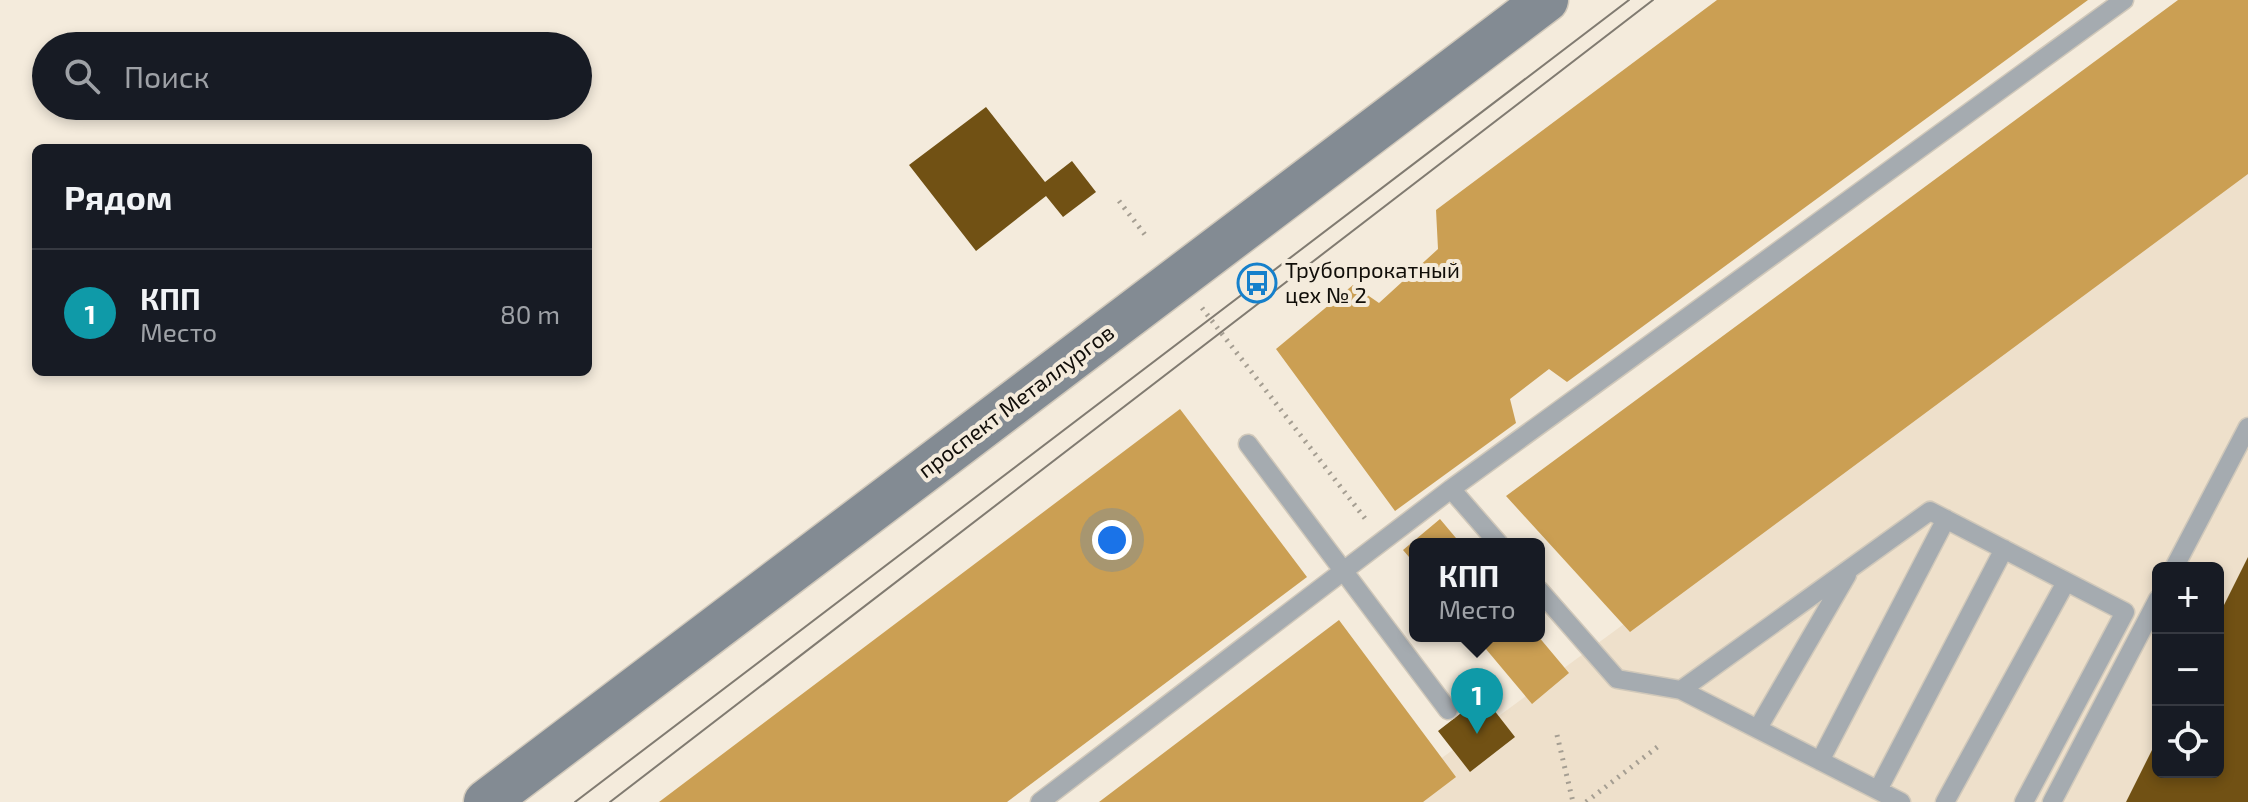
<!DOCTYPE html>
<html lang="ru">
<head>
<meta charset="utf-8">
<style>
	:root { --surface:#171b24; --page:#242831; --text:#f1f3f6; --muted:#9ea1a6; --line:#363941; --accent:#2563eb }
	body { margin:0; font-family:"Exo 2",sans-serif; background:var(--page); color:var(--text) }
	.controls { position:absolute; right:24px; bottom:24px; display:grid; overflow:hidden; border-radius:12px; box-shadow:0 4px 12px #0003 }
	.controls button { width:72px; height:72px; display:grid; place-items:center; padding:0; border:0; border-bottom:2px solid var(--line); background:var(--surface); color:var(--text); font:40px sans-serif }
	.you { position:absolute; left:1112px; top:540px; width:28px; height:28px; margin:-20px; border:6px solid #fff; border-radius:50%; background:#1a73e8; box-shadow:0 0 0 12px #1a73e833 }
	.badge { display:grid; place-items:center; width:52px; height:52px; border-radius:50%; background:var(--accent); color:#fff; font-size:26px; font-weight:700 }
	.pin { position:absolute; translate:-50% -66px; filter:drop-shadow(0 2px 4px #0008) }
	.pin::after { content:''; position:absolute; top:42px; width:28px; height:24px; background:inherit; clip-path:polygon(0 0,100% 0,50% 100%) }
	.popup { position:absolute; left:1409px; top:538px; width:136px; height:104px; box-sizing:border-box; display:grid; place-content:center; border-radius:12px; background:var(--surface); filter:drop-shadow(0 2px 6px #0005); font-size:26px; white-space:nowrap; color:var(--muted) }
	.popup b { font-size:30px; color:var(--text) }
	.popup::after { content:''; position:absolute; left:50%; top:100%; margin-left:-16px; border:16px solid transparent; border-top-color:var(--surface) }
	.list { margin:0; padding:0; list-style:none }
	h2 { display:flex; justify-content:space-between; align-items:center; height:104px; margin:0; padding:0 32px; font-size:34px }
	h2 small { font-size:26px; font-weight:400; color:var(--muted) }
	.list li { display:grid; grid-template-columns:52px 1fr auto; gap:24px; align-items:center; box-sizing:border-box; height:128px; padding:0 32px; border-top:2px solid var(--line) }
	.list b { display:block; font-size:30px; white-space:nowrap }
	.list p { margin:0; font-size:26px; white-space:nowrap; color:var(--muted) }
	.list em { font-size:26px; font-style:normal; color:var(--muted) }
	.icon { flex:none; width:44px; height:44px; fill:none; stroke:currentColor; stroke-width:2; stroke-linecap:round; stroke-linejoin:round }
	.map { position:relative; flex:none; width:2248px; height:802px; overflow:hidden }
	.search { position:absolute; background:var(--surface); box-shadow:0 4px 12px #0003; left:32px; top:32px; width:560px; height:88px; display:flex; align-items:center; gap:20px; box-sizing:border-box; padding:0 28px; border-radius:44px; color:var(--muted); font-size:30px }
	.panel { position:absolute; background:var(--surface); box-shadow:0 4px 12px #0003; left:32px; top:144px; width:560px; height:232px; border-radius:12px }
	.map>svg:first-child { display:block }
	.built { fill:#eee0cb; fill-rule:evenodd }
	.forest { fill:#cb9f53 }
	.building { fill:#715114 }
	.lines { fill:none; stroke-linecap:round; stroke-linejoin:round }
	.lane-casing { stroke:#d0c8ba; stroke-width:21 }
	.secondary-casing { stroke:#d0c8ba; stroke-width:47 }
	.path { stroke:#a59e92; stroke-width:5; stroke-dasharray:2 6; stroke-linecap:butt }
	.lane { stroke:#a5abb0; stroke-width:18 }
	.secondary { stroke:#838b93; stroke-width:44 }
	.tram { stroke:#817b71; stroke-width:2 }
	.labels { text-anchor:middle; stroke-width:8; stroke-linejoin:round; paint-order:stroke }
	.poi-label { font-size:22px; fill:#110e09; stroke:#f4ebdc; text-anchor:start }
	.street-label { font-size:22px; fill:#110e09; stroke:#f4ebdc }
</style>
</head>
<body>
<div class="map">
<svg width="2248" height="802" viewBox="0 0 2248 802">
	<rect width="100%" height="100%" fill="#f4ebdc"/>
	<!-- built -->
	<path class="built" d="M2248 165V802H1382ZM2158 568H2218V772H2158Z"/>
	<!-- forest -->
	<path class="forest" d="M1717 0H2088L1567 382 1549 369 1510 399 1516 423 1395 511 1276 349 1353 285 1379 303 1438 249 1436 210Z
		M2178 0H2248V174L1630 632 1506 496Z
		M1180 409 1307 577 1007 802H659Z
		M1440 519 1461 544H1415V564L1403 550Z
		M1339 620 1456 777 1423 802H1099Z
		M1475 636H1538L1569 673 1532 704Z"/>
	<!-- building -->
	<path class="building" d="M986 107 1045 182 1072 161 1096 192 1063 217 1046 196 976 251 909 165Z
		M2248 557V802H2126L2158 738V772H2218V617Z
		M1483 696 1515 737 1470 772 1438 731Z"/>
	<g class="lines">
		<defs>
			<path id="lane" d="M1248 444 1448 710
				M1451 489 1499 544
				M2174 568 2248 427
				M1539 590 1617 679 1681 690 1901 802
				M1681 690 1930 511 2125 612 2024 802
				M1758 728 1847 575
				M1820 761 1946 519
				M1878 790 2004 549
				M1040 802 1451 489 2124 0
				M1945 802 2066 582
				M2052 802 2158 599"/>
			<path id="secondary" d="M486 802 1546 0"/>
		</defs>
		<!-- lane casing -->
		<use href="#lane" class="lane-casing"/>
		<!-- secondary casing -->
		<use href="#secondary" class="secondary-casing"/>
		<!-- path -->
		<path class="path" d="M1119 201 1146 236
			M1202 308 1367 521
			M1557 735 1573 802
			M1586 802 1660 745"/>
		<!-- lane -->
		<use href="#lane" class="lane"/>
		<!-- secondary -->
		<use href="#secondary" class="secondary"/>
		<!-- tram -->
		<path class="tram" d="M575 802 1629 0
			M610 802 1653 0"/>
	</g>
	<!-- icons -->
	<defs>
		<symbol id="bus-ring" viewBox="-11 -11 22 22"><circle r="9.5" fill="#f4ebdc" stroke="#1680cb" stroke-width="1.5"/><path d="M-5-6H5V4H4V6H2V4H-2V6H-4V4H-5ZM-3.5-4V0h7V-4ZM-3.5 1.2v1.5H-2V1.2ZM2 1.2v1.5H3.5V1.2Z" fill="#1680cb"/></symbol>
	</defs>
	<g fill-rule="evenodd">
		<use href="#bus-ring" x="1235" y="261" width="44" height="44"/>
	</g>
	<g class="labels">
		<!-- poi labels -->
		<g class="poi-label">
			<text x="1285" y="278">Трубопрокатный<tspan x="1285" dy="25">цех № 2</tspan></text>
		</g>
		<!-- street labels -->
		<g class="street-label">
			<text transform="translate(1016 401) rotate(-37)" y="8">проспект Металлургов</text>
		</g>
	</g>
</svg>
<div class="controls">
<button>+</button>
<button>−</button>
<button><svg class="icon" aria-label="locate" viewBox="0 0 24 24"><circle cx="12" cy="12" r="6"/><path d="M12 2v4M12 18v4M2 12h4M18 12h4"/></svg></button>
</div>
<div class="you"></div>
<div class="pin badge" style="left:1477px;top:734px;background:#0f9aa8">1</div>
<div class="popup"><b>КПП</b>Место</div>
<div class="search"><svg class="icon" aria-label="search" viewBox="0 0 24 24"><circle cx="10" cy="10" r="6"/><path d="M15 15l6 6"/></svg>Поиск</div>
<section class="panel">
<h2>Рядом<small></small></h2>
<ul class="list">
<li><span class="badge" style="background:#0f9aa8">1</span><div><b>КПП</b><p>Место</p></div><em>80 m</em></li>
</ul>
</section>
</div>
</body>
</html>
